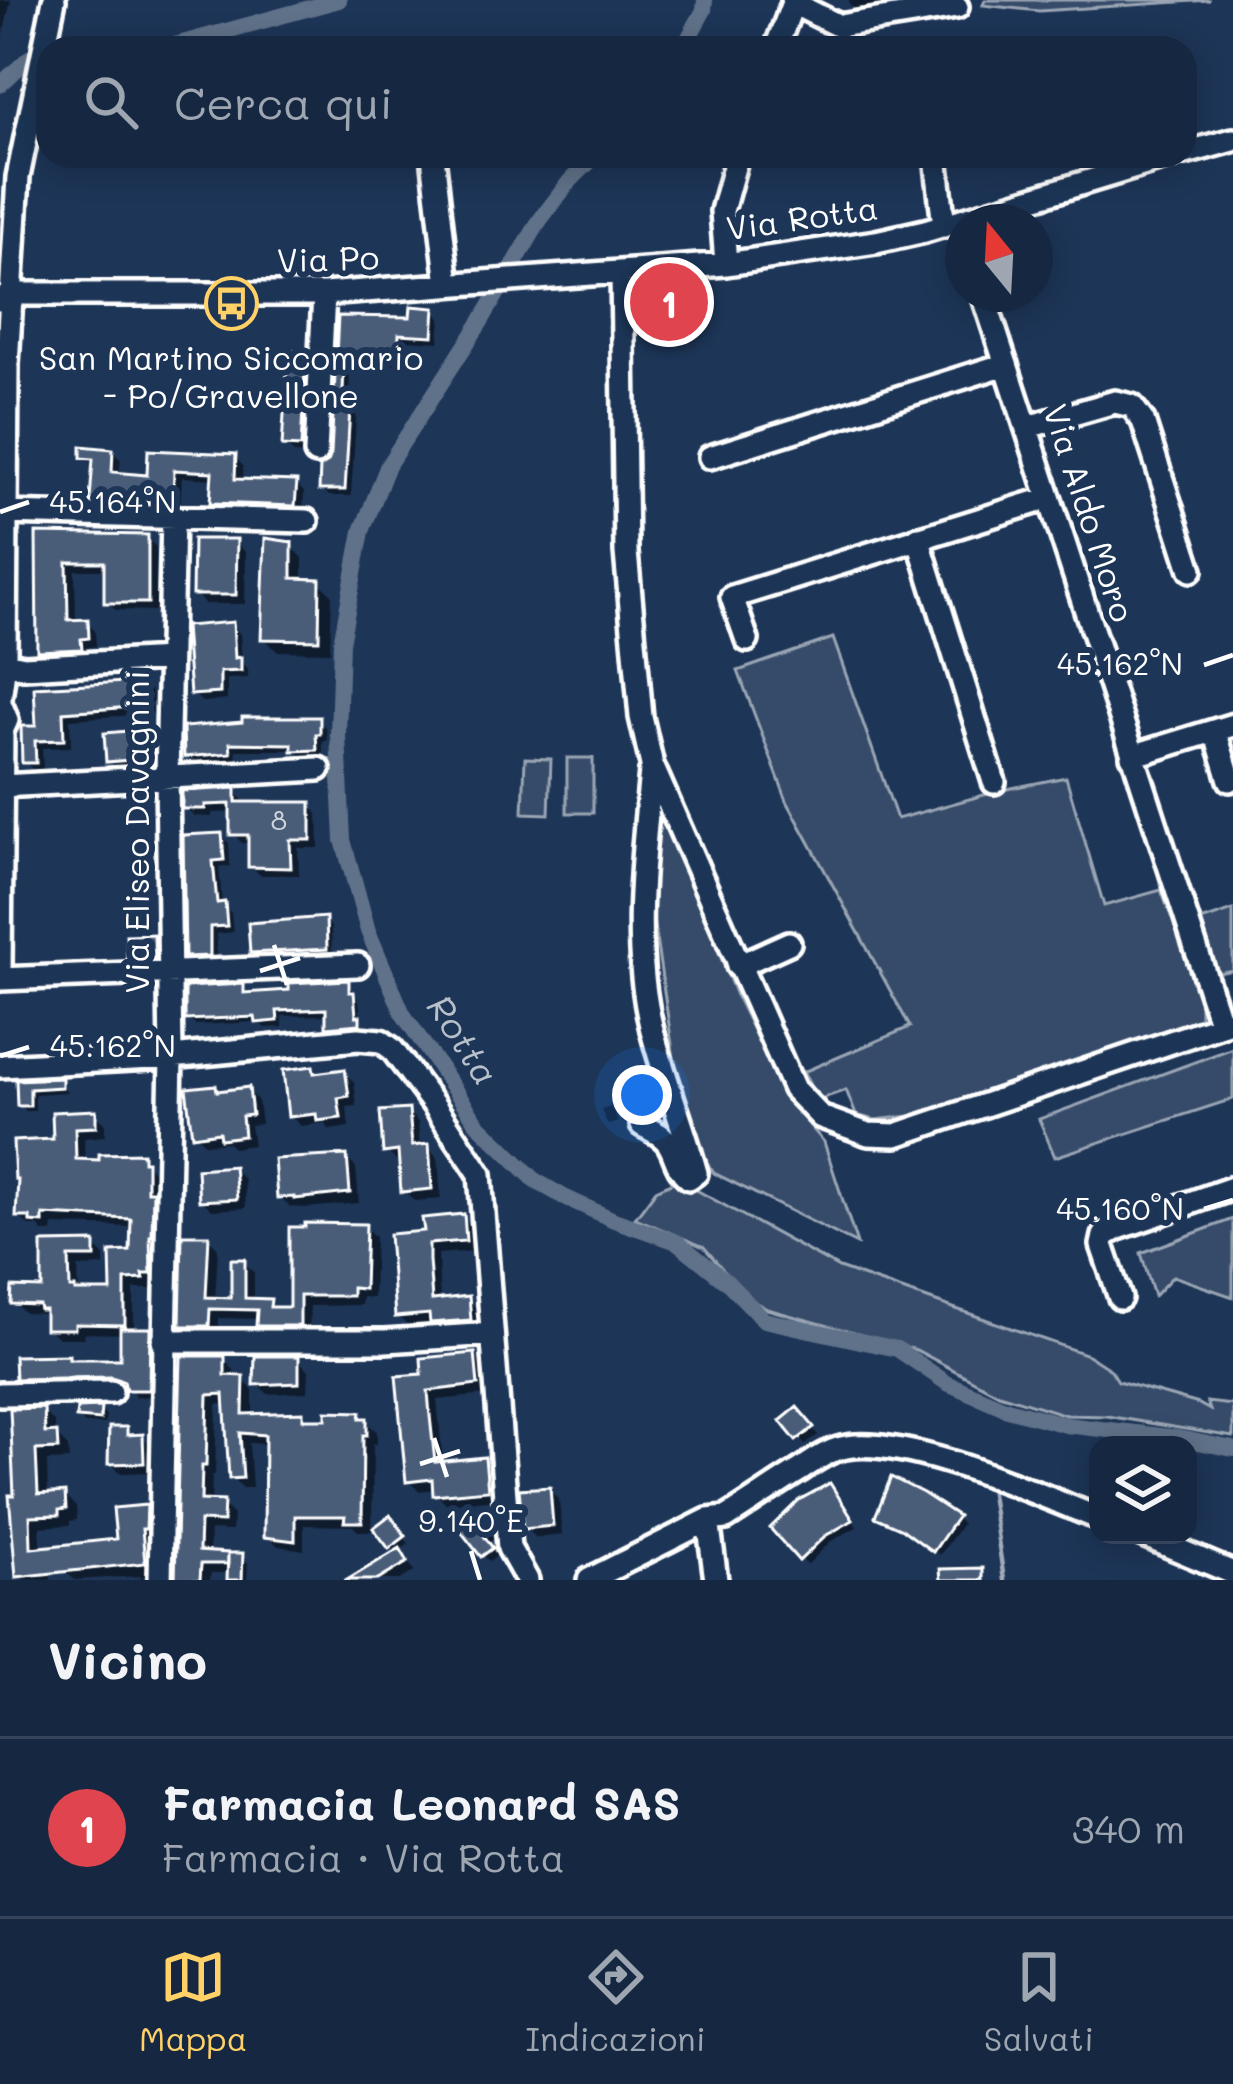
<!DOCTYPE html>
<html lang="it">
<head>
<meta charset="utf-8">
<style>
	:root { --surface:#162841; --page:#23344c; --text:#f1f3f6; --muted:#9ea6b1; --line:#35445a; --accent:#ffd166 }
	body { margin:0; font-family:Mali,sans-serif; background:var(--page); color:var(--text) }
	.controls { position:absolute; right:36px; bottom:36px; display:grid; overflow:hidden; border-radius:24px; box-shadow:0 6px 30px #0003 }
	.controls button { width:108px; height:108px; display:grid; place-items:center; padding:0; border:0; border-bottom:3px solid var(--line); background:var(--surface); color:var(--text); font:60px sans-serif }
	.compass { position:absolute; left:945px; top:204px; width:108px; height:108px; border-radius:50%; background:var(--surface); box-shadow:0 6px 30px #0003; rotate:342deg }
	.you { position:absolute; left:642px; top:1095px; width:42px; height:42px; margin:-30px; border:9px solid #fff; border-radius:50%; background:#1a73e8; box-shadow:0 0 0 18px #1a73e833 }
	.badge { display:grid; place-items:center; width:78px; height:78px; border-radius:50%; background:var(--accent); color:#fff; font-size:39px; font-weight:700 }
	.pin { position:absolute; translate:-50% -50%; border:6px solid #fff; box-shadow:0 3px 12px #0006 }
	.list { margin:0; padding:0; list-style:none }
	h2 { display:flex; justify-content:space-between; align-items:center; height:156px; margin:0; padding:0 48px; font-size:51px }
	h2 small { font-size:39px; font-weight:400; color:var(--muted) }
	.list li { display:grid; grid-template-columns:78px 1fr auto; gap:36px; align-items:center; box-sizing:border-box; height:180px; padding:0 48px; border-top:3px solid var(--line) }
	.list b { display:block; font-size:45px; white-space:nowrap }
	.list p { margin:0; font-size:39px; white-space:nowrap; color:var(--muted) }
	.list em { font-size:39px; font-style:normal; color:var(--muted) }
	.icon { flex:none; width:66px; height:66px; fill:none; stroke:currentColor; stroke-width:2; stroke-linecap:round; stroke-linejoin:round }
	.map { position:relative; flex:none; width:1233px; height:1580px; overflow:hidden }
	.search { position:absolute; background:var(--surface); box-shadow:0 6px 30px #0003; left:36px; right:36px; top:36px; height:132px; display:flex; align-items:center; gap:30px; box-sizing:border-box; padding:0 42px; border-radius:36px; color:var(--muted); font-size:45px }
	.sheet { height:336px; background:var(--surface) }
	nav { display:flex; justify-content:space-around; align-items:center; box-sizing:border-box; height:168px; border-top:3px solid var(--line); background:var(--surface); font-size:33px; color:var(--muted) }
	nav a { display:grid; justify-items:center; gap:6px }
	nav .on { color:var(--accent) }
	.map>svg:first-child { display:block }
	.green { fill:#364b69; stroke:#9aa5b4; stroke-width:3 }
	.shadow { fill:#0007 }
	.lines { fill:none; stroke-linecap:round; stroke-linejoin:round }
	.stream { stroke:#a0aab8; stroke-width:4.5 }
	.canal { stroke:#617289; stroke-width:16 }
	.building { fill:#4a5d79; stroke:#fff; stroke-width:3 }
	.minor-casing { stroke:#fff; stroke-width:30 }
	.minor { stroke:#1d3557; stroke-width:21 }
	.ticks { fill:none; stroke:#fff; stroke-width:4.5 }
	.labels { text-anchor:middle; stroke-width:12; stroke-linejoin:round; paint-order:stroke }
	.number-label { font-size:27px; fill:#d2d6de }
	.street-label { font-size:33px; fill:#fff; stroke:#1d3557 }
	.poi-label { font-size:33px; fill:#fff; stroke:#1d3557 }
	.water-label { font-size:36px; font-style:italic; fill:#b8c0ca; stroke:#1d3557 }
	.ticks-label { font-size:30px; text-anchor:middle; fill:#fff; stroke:#1d3557; stroke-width:12; stroke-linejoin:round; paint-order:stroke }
</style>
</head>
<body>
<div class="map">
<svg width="1233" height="1580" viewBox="0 0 1233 1580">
	<rect width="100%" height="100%" fill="#1d3557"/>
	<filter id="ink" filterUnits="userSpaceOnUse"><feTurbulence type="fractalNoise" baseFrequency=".00833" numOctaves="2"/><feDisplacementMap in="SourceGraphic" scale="24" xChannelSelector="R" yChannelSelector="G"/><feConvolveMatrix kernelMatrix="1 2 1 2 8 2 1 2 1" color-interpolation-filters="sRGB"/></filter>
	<g filter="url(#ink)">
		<!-- green -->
		<path class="green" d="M985 0H1210L1039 11 983 5Z
			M833 638 897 819 1002 790 1066 777 1104 906 1161 890 1200 992V1020L910 1116 875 1120 856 1115 846 1090 818 1100 803 1072 910 1027 787 801 738 671Z
			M525 758 551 759 549 814 523 813Z
			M567 758H593V813H567Z
			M658 801 737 998 788 1101 824 1142 857 1244 714 1173 698 1152 680 1098 649 892Z
			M1233 910V970L1218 973 1201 921Z
			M1233 1048V1099L1055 1157 1039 1119Z
			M678 1180 839 1268 1088 1355 1111 1370 1118 1381 1199 1404 1210 1410 1207 1402 1233 1405V1437L1107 1416 1066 1415 999 1394 916 1350 767 1309 746 1297 704 1247 635 1218 656 1190Z
			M1233 1219V1297L1173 1276 1154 1296 1141 1253Z"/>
		<!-- shadow -->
		<path class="shadow" d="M0 0H11L2 41 0 40Z
			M849 0H936L860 15 850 5Z
			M433 311 441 318 439 342 405 340 404 364 360 363V374L350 373 349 395 357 403 351 496H329L322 488 330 464 341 319 413 320Z
			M305 355 314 364 309 455 295 454 285 444Z
			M112 451 121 460 119 476 150 478 151 453 235 457 243 466V482L296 484 304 492 303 513 221 511 213 502 214 479 182 477 180 506 169 505V509L102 508 93 499 95 466 84 457Z
			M39 536 147 538 156 547V611L116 610 107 601V570H75L76 623 86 622 95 631 96 646 89 647V657L49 659 40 650Z
			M236 542 246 553 245 604H205L195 594Z
			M290 545 303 558V581L319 582 332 594 330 652 277 651 264 638Z
			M232 625 240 634 242 663 248 669V678L227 679V700L202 702 193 693Z
			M144 684 152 692 153 714 70 719 71 747 42 748 43 770H33L25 762 39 729 37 690Z
			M318 720 326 728 327 741H323V757L303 758 296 750H236L237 760 195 764 187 756 245 725Z
			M150 732 161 743V768L119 771 109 760Z
			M235 792 243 800 244 805H309L318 814 319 848H298L299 875H260L251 866V843H242L233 834V812L212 813V817L194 816 185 807Z
			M221 836 229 843 230 866 219 867 222 904 231 913 233 932 217 934 216 962 195 963 188 956 186 838Z
			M325 921 331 927 332 954 259 958 253 951Z
			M153 937 159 943 160 963 136 964 130 958Z
			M347 983 359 1001 361 1021 365 1029 336 1032 329 1026V1015L282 1016 283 1027 265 1028 259 1022 195 1025 188 1019 243 988 250 995Z
			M312 1069 318 1075 344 1072 354 1082 357 1106 347 1107 349 1127 330 1130 324 1123 301 1126 291 1116Z
			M60 1081 67 1092 35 1094V1111H26L20 1105 19 1083Z
			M215 1088 221 1094 248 1090 258 1101 261 1124 250 1125 253 1145 233 1148 227 1142 205 1144 195 1134Z
			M611 1107 618 1122 608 1125 601 1110Z
			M408 1112 418 1122 420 1148 428 1147 438 1158 441 1199 415 1201 404 1191 402 1161H397L386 1151Z
			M94 1114 105 1124V1136L84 1138 85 1162 141 1156 156 1175V1199L162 1205 160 1283H153V1289H134V1331H149L157 1339 156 1396 136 1397 128 1386 121 1384 26 1385 18 1377 72 1362H123V1334L84 1333V1338H58L48 1328V1314L25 1313 14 1303 45 1291V1246L93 1245 104 1255V1266L78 1267 79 1294H114L132 1254 134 1227 53 1225 52 1232H43L38 1226H29L19 1216 57 1142 56 1115Z
			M346 1158 356 1168 359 1203 307 1208 290 1207 280 1197Z
			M233 1169 244 1179 246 1208 212 1210 202 1200Z
			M463 1218 473 1228 475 1251 438 1254 440 1302 468 1300 478 1310 480 1329 443 1332 435 1324 408 1326 398 1316 427 1233Z
			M365 1227 375 1237 373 1298 362 1297 361 1305 310 1306 309 1335H270L260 1325V1319L219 1318V1335H194L183 1325 208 1238 218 1248 215 1301H234L244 1262 254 1273V1301L269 1302 277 1310H292V1230Z
			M474 1356 484 1366 487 1395 437 1400 443 1464 484 1460 494 1470 497 1499 447 1504 436 1493V1489L419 1491 409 1481 425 1376Z
			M184 1359H223L234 1370V1379H242L253 1390V1417L302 1415 309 1422 359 1415 377 1432V1444H373L372 1531H358L353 1526 304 1525V1550L278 1546 267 1535 268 1444 249 1443 252 1488H242L232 1478 228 1404H217L215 1475H212L211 1504H223L233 1515 232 1531 210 1530 209 1555 241 1556 248 1563 247 1580H231V1573H211L210 1580H178Z
			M298 1360 309 1370 308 1392 268 1394 257 1384Z
			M100 1410 106 1416 105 1424H85L79 1417Z
			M43 1411 55 1423V1434L68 1447 69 1460 47 1461 48 1496 64 1495 76 1507 77 1520 70 1521V1525L40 1527 42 1554 50 1562 51 1580H24L19 1575 17 1498Z
			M803 1417 818 1435 805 1445 784 1421Z
			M126 1430 133 1437H142L152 1447 153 1472 121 1473 111 1463Z
			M549 1490 559 1500 562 1535 536 1538 525 1527Z
			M836 1493 857 1527 831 1541 807 1565 774 1528Z
			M145 1508 158 1521 156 1575 142 1576 145 1580H141V1576L75 1580 65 1571 119 1542Z
			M878 1516 956 1518 962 1524 940 1555 912 1534 885 1522Z
			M480 1519 494 1538 488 1544 497 1556 489 1561 483 1555Z
			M396 1525 409 1544 399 1551 415 1571 400 1580H356L397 1553 391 1547Z"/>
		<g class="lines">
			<!-- stream -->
			<path class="stream" d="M998 1467 1098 1504
				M990 1487 1004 1580
				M1174 1535 1233 1560"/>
			<!-- canal -->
			<path class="canal" d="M164 48 339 0
				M683 48 704 10 705 0
				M0 85 29 58 48 56
				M595 156 569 182 540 220 482 320 388 465 362 531 341 643 338 735 343 840 368 931 403 1014 478 1124 536 1181 564 1197 614 1220 677 1242 727 1282 764 1320 897 1349 947 1383 1007 1409 1066 1425 1178 1438 1233 1449"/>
		</g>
		<!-- building -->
		<path class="building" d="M411 306 435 308 433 336 399 334 398 358 354 357 353 368 344 367 343 392 351 393 345 490H319L320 467 328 462 331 454 338 316 410 317Z
			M288 351 306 352 301 447 282 446Z
			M81 446 113 449 112 472 147 475 148 450 236 454 235 479 297 481 295 506 210 503 212 472 174 470 173 499 161 498V502L90 500 93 459 81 458Z
			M36 533 148 535V603H104V562H67L68 620 88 619 89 638 81 639 82 649 37 651Z
			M265 538 292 542V578L320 579 319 640 261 639Z
			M193 539H237L236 595H192Z
			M233 622 235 658 241 657V671L220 672V693L190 695 185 626Z
			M145 681 147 706 63 712 64 740 35 741 36 763H22L21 726H36L34 687Z
			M242 717H320V734H316L317 750 292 751V744L230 743 231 753 184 757 183 727 242 722Z
			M152 729V758L106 762 104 733Z
			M236 788V802H311V840H290L291 868 248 867V835H230V804L205 805V809H182V791Z
			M222 833 224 860 213 861 217 903 225 902 227 926 210 927V956L185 957 183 835Z
			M326 917 327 949 250 953 248 923Z
			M154 934 155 958 127 959 126 935Z
			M349 980V992H354L356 1016H360V1024L326 1027V1009L277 1011 278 1021 256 1023 255 1017 185 1020V987L244 984V993L289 990V983Z
			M313 1066 314 1073 345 1069 349 1096 338 1098 341 1118 317 1121 316 1114 288 1117 283 1070Z
			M62 1078V1087L30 1089V1106H17L16 1080Z
			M216 1085 217 1091 249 1087 252 1115 242 1116 244 1136 220 1139 219 1132 192 1136 186 1088Z
			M409 1109 412 1146 429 1144 432 1189 401 1192 398 1151 383 1153 380 1111Z
			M96 1110V1127L75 1128 76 1159 99 1160V1154L143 1153V1161H147V1191H153L152 1236H150L151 1274H143L144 1279 125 1280V1325L75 1324V1329H45V1310H40L39 1305 11 1304 12 1287 42 1288V1243L95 1242V1257H69L70 1288H75V1291H111L110 1252 130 1251 131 1219 43 1215V1223L30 1222V1217H16L18 1180H15L13 1141 53 1139 52 1112Z
			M347 1155 350 1193 294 1199V1197L277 1198 274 1159Z
			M234 1166 237 1199 199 1201 197 1169Z
			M464 1214 466 1241 429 1244V1260L432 1300 469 1296 471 1320 430 1323 429 1314 395 1317 389 1234 424 1231 422 1218Z
			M305 1223 366 1224 364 1289 352 1288V1296H300V1326H256L257 1310 210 1309 209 1326H180L182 1235H209L206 1297 231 1298V1259H245V1298L271 1299 270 1307H289V1227H305Z
			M120 1328H150L149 1390H126L124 1381 111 1377 15 1379 14 1356 69 1355V1359H120Z
			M475 1353 478 1385 428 1391 430 1416 435 1462 485 1457 488 1490 433 1495 432 1479 406 1482 396 1376 422 1374 421 1358Z
			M181 1356H225V1375L244 1376 243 1414 303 1412V1419H326V1411L361 1412 360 1418H367V1435H363L362 1522H344L345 1516H295V1541L264 1537 265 1435 240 1433 243 1478 229 1479 224 1394 208 1395 206 1466H202L201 1500 224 1501 223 1522 200 1521 199 1551 228 1553V1564H201L200 1580H175Z
			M255 1356H299V1383L254 1385Z
			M101 1407 100 1420 76 1418 77 1408Z
			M797 1407 814 1427 796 1441 780 1421Z
			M44 1408 45 1433 57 1432 58 1449 36 1450 38 1494 65 1492 66 1509 59 1510V1515L30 1516 31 1548 116 1539 113 1508 147 1505 146 1529H142L145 1563 16 1577 9 1495H14L10 1409Z
			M109 1427H127V1435L143 1434 144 1463 108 1464Z
			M891 1477 923 1493 958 1516 933 1552 902 1529 875 1517Z
			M830 1483 853 1520 825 1536 799 1561 770 1528 799 1500Z
			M550 1487 553 1526 523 1529 519 1489Z
			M474 1509 491 1531 484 1536 493 1548 481 1557 455 1524Z
			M390 1515 406 1536 389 1549 373 1528Z
			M400 1548 408 1562 378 1580H347Z
			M228 1553H243L242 1580H227Z
			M983 1568V1580H941L940 1569Z"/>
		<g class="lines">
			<defs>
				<path id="minor" d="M793 3 839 26 957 7
					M776 48 794 0
					M1185 153 1233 140
					M433 156 448 285
					M936 156 944 226
					M726 264 722 211 737 156
					M622 272 626 552 641 717 652 765 794 1089 821 1117 868 1134 896 1135 1233 1021
					M983 294 1221 1025
					M0 300 12 294H324L726 264 876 242 925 231 1172 156
					M1028 427 1115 402 1132 406 1143 421 1191 570
					M316 453 324 294
					M710 457 1006 364
					M5 513 307 521
					M918 538 994 782
					M747 640 732 597 1049 498
					M5 663 24 667 169 659
					M0 699 5 663 7 365 18 177 54 0
					M0 703 7 720 2 731 0 973
					M1215 731 1230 780
					M1132 756 1233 725
					M1 786 319 769
					M738 966 789 943
					M0 979 358 965
					M0 1066 171 1057 358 1039 381 1041 392 1049 434 1105 480 1174 509 1548 527 1580
					M642 1125C651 1130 662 1134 668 1143 677 1157 675 1167 689 1178L696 1173C683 1125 664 1078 652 1030 631 945 643 858 651 771
					M1120 1298 1102 1245 1104 1236 1118 1228 1233 1188
					M163 1341H385L492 1334
					M0 1394 111 1392
					M708 1520 716 1580
					M1143 1535 1233 1573
					M160 1580 171 1057 167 776 173 516
					M589 1580 708 1520 726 1518C750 1503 773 1487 797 1472 810 1464 823 1453 838 1449 895 1430 1040 1495 1098 1518"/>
			</defs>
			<!-- minor casing -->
			<use href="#minor" class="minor-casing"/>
			<!-- minor -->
			<use href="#minor" class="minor"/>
		</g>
	</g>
	<!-- ticks -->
	<path class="ticks" d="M0 512 29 502M1204 665 1233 655M274 945 287 985M260 971 300 958M0 1056 29 1047M1204 1209 1233 1200M434 1438 447 1477M420 1464 460 1451M471 1551 480 1580"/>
	<!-- icons -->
	<defs>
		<symbol id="bus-ring" viewBox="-11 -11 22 22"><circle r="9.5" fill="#1d3557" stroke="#ffd166" stroke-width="1.5"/><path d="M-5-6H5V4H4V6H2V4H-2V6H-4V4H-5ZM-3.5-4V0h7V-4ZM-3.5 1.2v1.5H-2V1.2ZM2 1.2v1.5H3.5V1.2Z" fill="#ffd166"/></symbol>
	</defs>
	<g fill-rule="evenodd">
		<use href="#bus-ring" x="202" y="274" width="59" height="59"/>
	</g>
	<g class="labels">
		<!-- number labels -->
		<g class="number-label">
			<text x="279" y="830">8</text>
		</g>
		<!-- street labels -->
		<g class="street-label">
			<text transform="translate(802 218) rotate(-8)" y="12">Via Rotta</text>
			<text transform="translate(328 259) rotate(-2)" y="12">Via Po</text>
			<text transform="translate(1089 513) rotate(72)" y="12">Via Aldo Moro</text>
			<text transform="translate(137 832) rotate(-90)" y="12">Via Eliseo Davagnini</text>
		</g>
		<!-- poi labels -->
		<g class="poi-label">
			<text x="231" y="370">San Martino Siccomario<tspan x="231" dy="38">- Po/Gravellone</tspan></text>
		</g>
		<!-- water labels -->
		<g class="water-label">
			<text transform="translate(463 1040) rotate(57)" y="13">Rotta</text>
		</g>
	</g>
	<g class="ticks-label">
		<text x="113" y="513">45.164°N</text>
		<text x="1120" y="675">45.162°N</text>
		<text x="113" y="1057">45.162°N</text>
		<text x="1120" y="1220">45.160°N</text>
		<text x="471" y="1532">9.140°E</text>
	</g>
</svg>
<div class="controls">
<button><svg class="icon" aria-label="layers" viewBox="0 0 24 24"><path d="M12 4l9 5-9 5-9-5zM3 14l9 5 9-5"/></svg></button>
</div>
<svg class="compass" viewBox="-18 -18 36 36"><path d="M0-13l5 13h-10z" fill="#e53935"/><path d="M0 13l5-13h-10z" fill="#9ea6b1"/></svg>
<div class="you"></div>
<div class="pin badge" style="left:669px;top:302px;background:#e0444e">1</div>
<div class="search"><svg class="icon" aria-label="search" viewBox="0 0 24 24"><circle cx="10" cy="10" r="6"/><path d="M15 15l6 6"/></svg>Cerca qui</div>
</div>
<section class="sheet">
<h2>Vicino<small></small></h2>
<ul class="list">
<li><span class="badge" style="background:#e0444e">1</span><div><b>Farmacia Leonard SAS</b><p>Farmacia · Via Rotta</p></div><em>340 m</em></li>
</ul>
</section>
<nav>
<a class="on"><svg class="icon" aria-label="map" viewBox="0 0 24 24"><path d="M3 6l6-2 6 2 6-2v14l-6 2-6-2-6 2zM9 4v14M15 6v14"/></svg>Mappa</a>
<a><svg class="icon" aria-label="directions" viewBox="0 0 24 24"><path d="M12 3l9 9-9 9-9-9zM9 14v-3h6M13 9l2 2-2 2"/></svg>Indicazioni</a>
<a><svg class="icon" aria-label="saved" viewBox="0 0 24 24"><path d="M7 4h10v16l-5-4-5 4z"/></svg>Salvati</a>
</nav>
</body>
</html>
